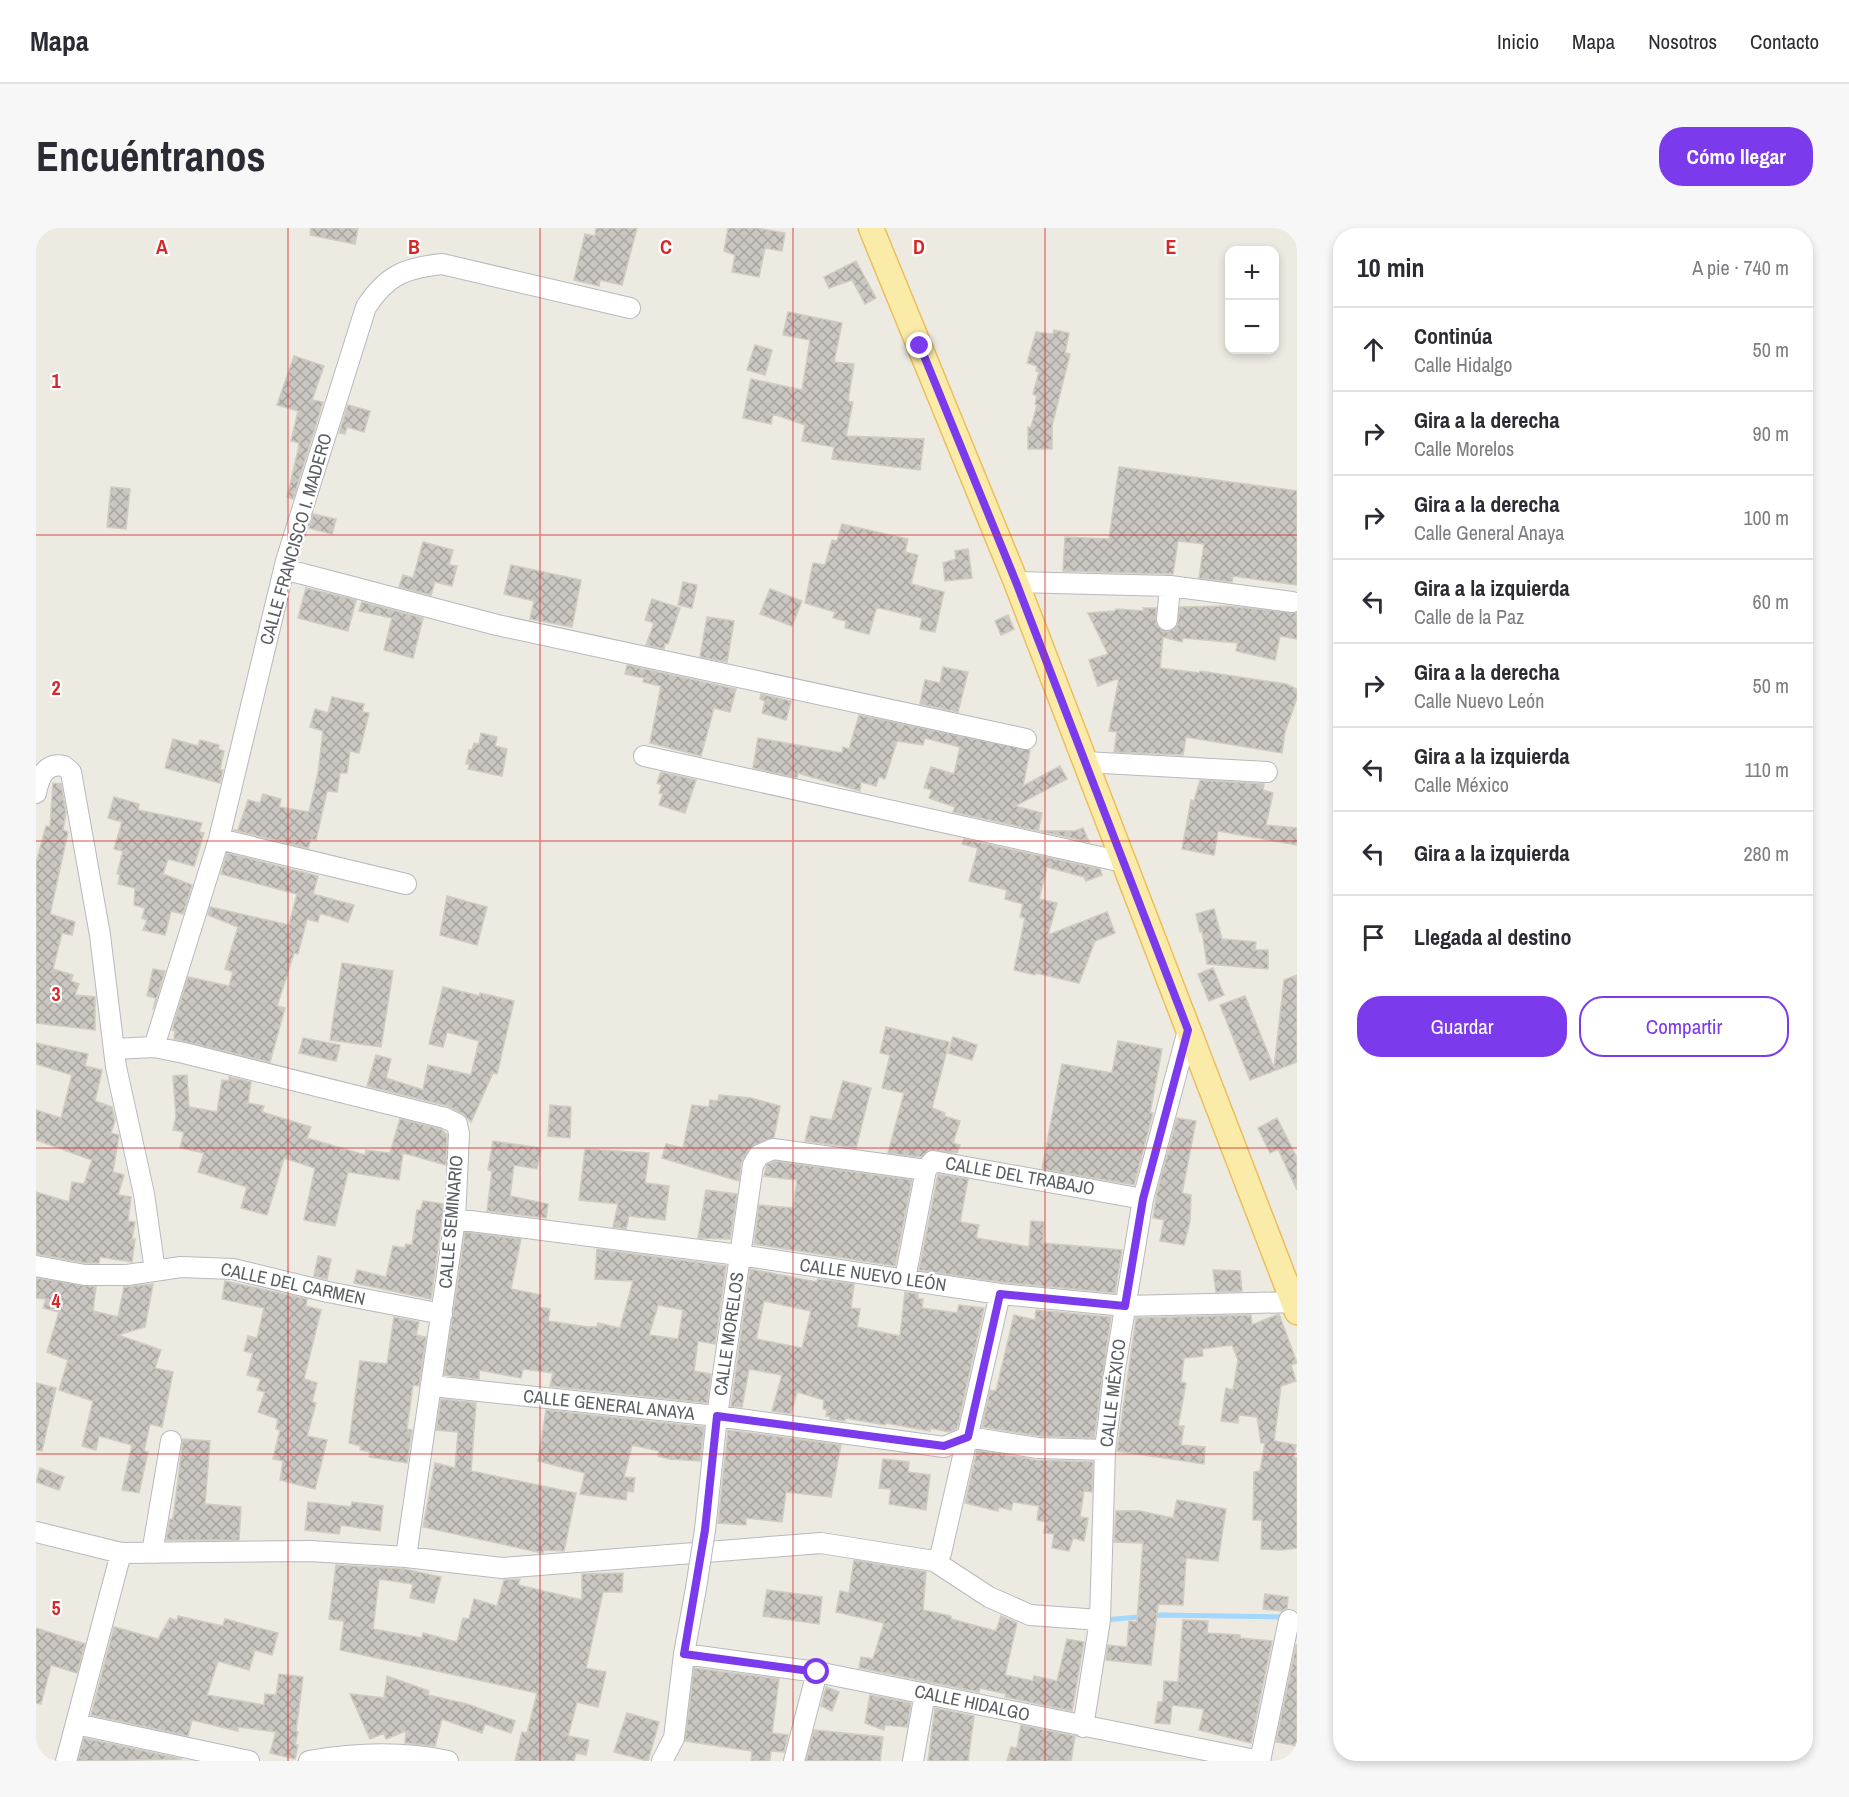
<!DOCTYPE html>
<html lang="es">
<head>
<meta charset="utf-8">
<style>
	:root { --surface:#fff; --page:#f7f7f7; --text:#2b2b33; --muted:#7c7c81; --line:#e1e1e2; --accent:#7c3aed }
	body { margin:0; font-family:"Archivo Narrow",sans-serif; background:var(--page); color:var(--text) }
	.controls { position:absolute; right:18px; top:18px; display:grid; overflow:hidden; border-radius:12px; box-shadow:0 3px 9px #0003 }
	.controls button { width:54px; height:54px; display:grid; place-items:center; padding:0; border:0; border-bottom:2px solid var(--line); background:var(--surface); color:var(--text); font:30px sans-serif }
	.stop { position:absolute; width:18px; height:18px; margin:-14px; border:4px solid #7c3aed; border-radius:50%; background:#fff }
	.stop.end { background:#7c3aed; border-color:#fff; box-shadow:0 2px 6px #0008 }
	.list { margin:0; padding:0; list-style:none }
	h2 { display:flex; justify-content:space-between; align-items:center; height:78px; margin:0; padding:0 24px; font-size:26px }
	h2 small { font-size:20px; font-weight:400; color:var(--muted) }
	.list li { display:grid; grid-template-columns:39px 1fr auto; gap:18px; align-items:center; box-sizing:border-box; height:84px; padding:0 24px; border-top:2px solid var(--line) }
	.list b { display:block; font-size:22px; white-space:nowrap }
	.list p { margin:0; font-size:20px; white-space:nowrap; color:var(--muted) }
	.list em { font-size:20px; font-style:normal; color:var(--muted) }
	.actions { display:flex; gap:12px; padding:18px 24px }
	.actions a { flex:1; padding:14px 0; border:2px solid var(--accent); border-radius:24px; text-align:center; font-size:21px; color:var(--accent) }
	.actions .main { background:var(--accent); color:#fff }
	.icon { flex:none; width:33px; height:33px; fill:none; stroke:currentColor; stroke-width:2; stroke-linecap:round; stroke-linejoin:round }
	.map { position:relative; flex:none; width:1261px; height:1533px; overflow:hidden; border-radius:24px }
	header { display:flex; align-items:center; gap:36px; box-sizing:border-box; height:84px; padding:0 30px; background:var(--surface); border-bottom:2px solid var(--line) }
	header strong { font-size:28px }
	nav { display:flex; gap:33px; margin-inline-start:auto; font-size:21px }
	.intro { display:flex; align-items:center; justify-content:space-between; box-sizing:border-box; height:144px; padding:0 36px }
	h1 { margin:0; font-size:42px }
	.button { padding:15px 27px; border-radius:24px; background:var(--accent); color:#fff; font-size:21px; font-weight:700 }
	main { display:flex; gap:36px; padding:0 36px }
	aside { flex:1; background:var(--surface); border-radius:24px; box-shadow:0 3px 9px #0003 }
	.map>svg:first-child { display:block }
	.lines { fill:none; stroke-linecap:round; stroke-linejoin:round }
	.stream { stroke:#a3d7fb; stroke-width:5 }
	.building { fill:url(#building-cross-hatch); stroke:#d1cbc0; stroke-width:1.5; fill-rule:evenodd }
	.minor-casing { stroke:#b7b9be; stroke-width:22 }
	.major-casing { stroke:#ebbe5c; stroke-width:27 }
	.minor { stroke:#fff; stroke-width:20 }
	.major { stroke:#fbeba8; stroke-width:24 }
	.minor-bridge-casing { stroke:#b7b9be; stroke-width:22; stroke-linecap:butt }
	.minor-bridge { stroke:#fff; stroke-width:20 }
	.route { stroke:#7c3aed; stroke-width:8 }
	.grid { fill:none; stroke:#d62828; stroke-width:1.5; stroke-opacity:0.55 }
	.labels { text-anchor:middle; stroke-width:4.5; stroke-linejoin:round; paint-order:stroke }
	.street-label { font-size:18px; fill:#5a5e62; stroke:#fff }
	.grid-label { font-size:20px; text-anchor:middle; font-weight:bold; fill:#d62828; stroke:#fff; stroke-width:4.5; stroke-linejoin:round; paint-order:stroke }
</style>
</head>
<body>
<header>
<strong>Mapa</strong>
<nav><a>Inicio</a><a>Mapa</a><a>Nosotros</a><a>Contacto</a></nav>
</header>
<div class="intro"><h1>Encuéntranos</h1><a class="button">Cómo llegar</a></div>
<main>
<div class="map">
<svg width="1261" height="1533" viewBox="0 0 1261 1533">
	<defs>
		<pattern id="building-cross-hatch" width="8" height="8" patternUnits="userSpaceOnUse" patternTransform="scale(1.5)"><rect width="8" height="8" fill="#cac6c1"/><path d="M0 0l8 8M0 8l8-8" fill="none" stroke="#a7a4a0"/></pattern>
	</defs>
	<rect width="100%" height="100%" fill="#eceae1"/>
	<g class="lines">
		<!-- stream -->
		<path class="stream" d="M1069 1392 1124 1387 1249 1389"/>
	</g>
	<!-- building -->
	<path class="building" d="M275 0H322L319 16 274 7Z
		M560 0H601L586 57 564 52 563 58 538 52 549 6 559 8Z
		M692 0H720L749 5 746 23 729 20 723 49 696 44 699 27 688 23Z
		M820 33 840 70 829 76 816 52 793 60 788 49Z
		M752 84 806 95 798 134 818 136 812 173 817 174 810 208 888 211 884 242 796 231 798 219 766 213 769 197 737 186 735 196 707 190 715 151 766 162 774 112 747 107Z
		M1018 102 1033 105 1029 125 1034 126 1016 198V221H992V199H995L1001 177 999 176 1001 168 997 166 1003 144 1000 143 1001 138 991 135 1000 104 1017 106Z
		M719 117 736 122 729 147 711 142Z
		M258 128 288 138 276 172 287 174 257 271 251 269 262 222 263 215 255 213 262 183 241 177Z
		M312 177 334 183 328 204 311 199 309 206 303 205Z
		M1083 239 1261 263V357L1197 348 1196 354 1163 350 1168 316 1142 313 1137 346 1027 343 1029 309 1073 311Z
		M75 259 94 261 90 301 71 299Z
		M277 286 300 291 296 306 273 300Z
		M806 296 872 311 869 324 882 327 875 356 908 364 899 404 884 401 886 390 843 380 840 381 833 406 809 400 810 393 797 390 799 384 769 375 777 335 789 337 796 312 801 313Z
		M387 314 417 322 413 337 421 338 416 358 399 354 395 367 363 359 367 347 377 350Z
		M932 321 936 350 909 353 907 335 920 331 919 323Z
		M475 337 545 352 536 399 494 391 498 373 468 366Z
		M647 354 661 357 656 380 642 377Z
		M270 360 320 372 312 403 262 390Z
		M734 361 766 373 756 398 724 386Z
		M616 371 644 380 632 416 629 415 628 421 610 417 618 395 609 392Z
		M326 374 387 390 377 430 348 422 356 390 323 383Z
		M1191 378 1261 385V411L1244 408 1239 432 1200 423 1202 415 1147 410 1146 414 1127 409 1124 440 1163 445 1164 443 1250 456 1261 461V470L1249 504 1246 525 1150 509 1147 527 1078 524 1081 504 1073 503 1083 450 1062 458 1053 432 1072 426 1052 385 1079 383 1080 381 1108 383 1107 380H1120V397L1131 404 1141 398 1144 379Z
		M972 387 978 401 965 407 959 393Z
		M671 389 698 393 691 434 664 429Z
		M591 437 700 461 694 484 678 480 665 528 614 515 625 458 607 454 608 450 589 446Z
		M907 439 932 444 922 484 884 476 889 452 904 455Z
		M725 466 755 473 750 492 726 485 729 473 724 471Z
		M296 469 328 476 326 484 333 485 323 525 314 523 311 545H304L301 564 291 563 280 612 275 611 272 620 197 602H202L212 572 224 575 227 566 245 571 243 579 273 584 282 545 287 503 274 499 279 481 292 485Z
		M823 487 994 522 987 558 1024 538 1031 551 979 578 1006 585 1002 603H1039L1047 600 1053 614 917 584 919 579 893 570 896 562 888 560 895 539 918 546 924 519 889 510 887 517 861 513 849 551 843 549 840 558 825 554 824 563 762 545 761 550 717 540 722 510 806 525 807 519 813 521Z
		M445 505 461 509 459 518 471 521 466 548 432 541 434 536H430L433 522H436L438 515 443 516Z
		M137 511 162 518 164 512 183 517 182 521 188 523 184 541 187 542 184 555 129 540Z
		M625 544 660 552 649 585 623 577 627 566 623 565 626 557 621 555Z
		M1164 552 1228 556 1227 562 1237 565 1230 597 1261 600V617L1182 603 1178 627 1146 621 1155 572 1158 573Z
		M17 555 25 556 30 585 27 602 32 604 14 686 39 694 36 707 26 705 17 741 37 747 35 753 43 756 39 767 59 769V802L0 795V635L10 598 14 599Z
		M78 569 103 576 102 582 166 595 163 604 168 605 158 638 132 631 127 646 156 657 147 686 135 683 129 707 107 702 111 692 106 690 109 680 98 677 99 660 82 656 84 646H81L87 623 78 621 86 594 72 590Z
		M928 611 1064 641 1066 647 1050 653 1048 649 1011 639 1003 671 1021 675 1012 707 1071 684 1079 705 1059 713 1043 755 1000 745 999 747 978 742 989 690 984 689 987 676 969 671 971 662 933 653 942 620 926 616Z
		M191 625 282 648 277 666 318 677 312 694 284 685 282 694 271 691 262 726 258 725 241 778 249 780 234 834 138 811 139 803 136 802 152 749 193 758 197 744 189 741 202 699 172 687 174 679 253 697 261 666 185 646Z
		M411 668 451 679 441 717 404 707Z
		M1178 681 1186 711 1220 714 1219 722H1232V741L1171 736 1166 703 1164 704 1160 686Z
		M306 735 357 743 345 819 294 812Z
		M1177 740 1188 767 1173 773 1162 746Z
		M117 741 129 743 117 782 120 770 111 768Z
		M1261 747V834L1214 852 1184 777 1209 768 1238 840 1248 752Z
		M407 759 444 768V765L478 773 461 846 457 845 435 894 427 886 412 878 331 858 340 827 355 831 350 850 387 862 392 837 435 847 443 813 411 804 407 819 393 816Z
		M850 799 913 814 896 880 909 885 908 888 924 893 917 915 924 917 921 925 893 922 885 929 852 925 868 865 846 860 854 827 844 825Z
		M917 809 941 817 936 832 912 825Z
		M267 810 304 817 300 833 263 825Z
		M1082 813 1126 821 1114 885H1117L1098 957 1006 941 1026 836 1076 845Z
		M0 815 52 826 49 838 66 842 59 873 76 879 79 892 75 905 83 907 77 944 88 947 82 967 95 969 92 993 99 994 96 1011H99L96 1034 64 1029 63 1035H50L0 1026V964L33 974 36 954 48 956 56 932 0 912V882L25 890 36 847 0 836Z
		M151 847 153 879 181 884 186 852 193 853V849L215 854 212 875 228 878 226 884 275 899 271 910 329 927 330 922 354 925 364 891 405 901 411 907 410 937 367 925 363 952 312 944 299 998 268 992 279 940 248 930 231 987 205 980 211 959 162 944 168 925 144 920 148 904 137 902 140 889 137 848Z
		M807 853 835 860 820 920 769 913 775 888 796 892Z
		M683 867 715 870 744 878 738 909 713 921 705 935 703 953 626 930 630 916 647 920 656 877 673 879 674 872 682 873Z
		M514 877 535 879 534 910 512 908Z
		M1141 890 1160 893 1146 965 1155 967 1154 993 1148 1017 1124 1013 1128 992 1117 990 1121 964Z
		M1241 890 1261 930V962L1242 921 1234 925 1222 900Z
		M457 913 505 920 501 941 478 937 474 968 512 976 510 990 451 983 456 943 452 942Z
		M549 921 613 925 609 955 633 958 629 992 593 988 590 1001 577 999 582 976 543 972Z
		M739 933 876 952 859 1038 718 1016 723 977 757 980 761 952 728 948 731 936Z
		M902 946 932 951 924 994 943 997 940 1010 993 1019 995 993 1008 994 1007 1015 1086 1022 1079 1065 965 1054 883 1042Z
		M670 962 701 966 694 1011 662 1010Z
		M387 973 408 976 395 1071 318 1055 321 1042 350 1049 357 1018 369 1020 370 1016 376 1017 381 982H385Z
		M429 1004 485 1011 475 1061 505 1067 503 1079 514 1081 512 1093 552 1099H561L562 1095 584 1100 597 1053 559 1051 561 1021 690 1038 679 1116 662 1113 658 1143 675 1146 671 1175 514 1158 517 1145 487 1141 485 1150 443 1142V1151L408 1147ZM622 1077 647 1082 642 1111 613 1107Z
		M282 1028 295 1031 291 1051 278 1048Z
		M714 1041 781 1054 782 1051 818 1056 815 1080 824 1081 821 1099 864 1108 869 1064 882 1066V1071H887L886 1080 921 1085 923 1077 948 1080 921 1201 913 1204 894 1200V1203L850 1195 849 1197 809 1190V1193L794 1191V1188H790L791 1182 787 1181 788 1172 761 1164 755 1186 736 1183 746 1147 713 1141 706 1179 695 1178ZM728 1073 775 1083 766 1120 720 1111Z
		M1177 1042 1204 1043 1206 1063 1180 1064Z
		M0 1050 60 1059 57 1083 82 1089 88 1059 117 1056 109 1099 82 1107 125 1122 119 1140 137 1144 126 1199 114 1196 108 1223 112 1224 103 1265 86 1262 96 1217 63 1208 60 1222 46 1218 57 1173 23 1162 32 1132 11 1124 23 1084 7 1080 10 1071 0 1070Z
		M189 1053 271 1071 270 1078 285 1082 268 1151 281 1155 276 1174 280 1175 271 1208 291 1212 279 1261 244 1252 247 1233 237 1231 244 1202 240 1201 242 1191 222 1184 229 1164 221 1162 225 1151 211 1147 217 1125 208 1123 212 1108 221 1110 228 1080 186 1071Z
		M1000 1082 1075 1089 1058 1210 1003 1208 946 1199 954 1162 960 1163 978 1087 999 1092Z
		M1243 1086 1261 1135 1255 1137 1260 1153 1245 1158 1238 1213 1260 1217 1258 1229 1261 1230V1320L1245 1322 1225 1321 1226 1292H1217L1218 1244 1224 1243 1229 1215H1225L1221 1189 1203 1187 1202 1195 1185 1193 1190 1160 1197 1162 1202 1132 1196 1117 1166 1121 1167 1128 1148 1130 1145 1154 1150 1155 1142 1198H1148L1145 1217 1169 1219 1168 1236 1081 1223 1100 1090 1215 1087 1216 1097Z
		M358 1089 383 1094 380 1107 390 1109 383 1158 377 1157 371 1201 376 1202 371 1235 333 1229 334 1224 324 1222 325 1218 313 1215 324 1133 351 1136Z
		M0 1155 20 1160 6 1223 0 1222Z
		M405 1171 440 1175 435 1243 540 1265 528 1323 508 1322 507 1325 387 1299 399 1235 419 1240 422 1204 400 1202Z
		M510 1182 668 1199 664 1233 633 1231 622 1228 623 1223 596 1217 588 1249 599 1250 597 1264 591 1263 590 1272 544 1266 549 1245 502 1233Z
		M692 1202 805 1217 795 1269 750 1264 746 1294 710 1290V1297L682 1295Z
		M147 1211 174 1213 169 1276 205 1279 203 1312H130L134 1291H137Z
		M941 1222 1000 1232 1057 1234 1056 1264 1048 1263 1044 1289 1052 1290 1048 1313 1037 1310 1033 1323 1016 1320 1018 1306 1008 1305 1010 1294 1001 1292 1003 1278 977 1274 975 1282 963 1279 962 1283 929 1275Z
		M847 1231 873 1234 872 1244 894 1247 890 1282 853 1276 855 1261 843 1260Z
		M4 1240 28 1249 23 1262 0 1254Z
		M1141 1272 1190 1281 1182 1333 1150 1330 1147 1377 1122 1376 1115 1437 1070 1432 1072 1417 1091 1419 1093 1393 1101 1394 1107 1315 1078 1314 1080 1283H1104L1137 1290Z
		M272 1274 315 1279 316 1274 347 1278 344 1303 305 1297 303 1306 269 1302Z
		M818 1332 890 1344 887 1382 915 1388V1391L960 1403 965 1388 981 1395 969 1447 997 1453 998 1448 1021 1453 1031 1411 1048 1414 1036 1483 969 1469 970 1466 944 1460 943 1464 823 1440 825 1429 837 1431 848 1395 800 1384 804 1363 813 1365Z
		M300 1337 369 1341 405 1349 398 1375 374 1370 377 1356 343 1351 337 1401 386 1410 387 1405 421 1414 427 1390 433 1391 438 1371 461 1378 468 1352 484 1351 482 1357 546 1372V1346L587 1345 586 1364H567L550 1440 570 1444 562 1479 541 1474 532 1508 553 1512 550 1527 540 1525 538 1533H479L486 1504 491 1505 501 1465 304 1422 308 1393 293 1391Z
		M731 1362 786 1369 783 1396 727 1388Z
		M1229 1366 1252 1369 1251 1380 1245 1383 1227 1381Z
		M142 1388 187 1398 189 1391 242 1405 236 1427 219 1422 213 1442 182 1433 171 1467 228 1477 229 1466 240 1467 243 1446 267 1449 260 1503 262 1504 259 1517H262L259 1531 234 1525 240 1504 202 1499V1503L156 1492 152 1508 55 1487 78 1399 122 1411 134 1390 141 1393Z
		M1147 1392 1172 1393 1171 1405 1204 1407V1410L1236 1413 1215 1515 1163 1502 1168 1481 1136 1477 1134 1496 1119 1495 1122 1474H1127L1128 1453 1142 1454Z
		M0 1400 49 1416 41 1445 15 1437 5 1476 0 1475Z
		M1260 1417H1261V1518L1240 1514Z
		M658 1440 743 1451 736 1505 752 1507 748 1524 735 1523 734 1533H715L716 1523 649 1513Z
		M351 1448 393 1463 392 1467 431 1476 479 1493 475 1505 449 1496 446 1505 406 1491 399 1518 369 1515 370 1503 350 1511 348 1505 334 1511 314 1466 348 1470Z
		M790 1459 803 1464 796 1483 785 1478Z
		M834 1467 875 1475 871 1499 849 1497 848 1502 829 1495Z
		M899 1480 938 1488 932 1533H892Z
		M591 1485 623 1494 612 1533 578 1524Z
		M985 1497 1039 1508 1035 1533H971L975 1519 981 1520Z
		M778 1502 847 1509 844 1533H770Z
		M48 1510 146 1531 42 1533Z"/>
	<g class="lines">
		<defs>
			<path id="minor" d="M248 341 461 397 990 511
				M980 354 1134 358 1256 374
				M1131 392 1134 358
				M608 528 1087 634
				M1049 534 1231 544
				M0 565C3 550 9 534 28 538L35 544 64 707 80 839 108 966 119 1043
				M183 611 370 656
				M118 819 183 611 250 333 330 79C351 47 369 40 406 36L594 80
				M78 821 118 819 148 825 409 890 421 896 423 906 419 991 370 1329
				M419 991 703 1027 964 1066 1089 1078 1261 1074
				M0 1038 49 1047H91L145 1039 197 1041 292 1064 406 1086
				M869 1051 890 942 897 933 1107 971
				M396 1158 681 1188 908 1219 932 1209 1002 1220 1069 1222
				M669 1302 681 1188 717 937 723 927 737 921 890 942
				M0 1304 85 1325 274 1323 370 1329 466 1340 785 1315 898 1333 953 1369 994 1387 1064 1392
				M116 1325 135 1213
				M898 1333 905 1325 964 1066
				M648 1426 781 1444 1224 1533
				M40 1496 213 1533
				M1047 1499 1064 1392 1069 1222 1078 1147 1107 971 1152 802
				M30 1533 85 1325
				M273 1533C319 1525 365 1523 412 1533
				M626 1533 638 1510 648 1426 660 1360
				M758 1533 781 1444
				M877 1533 889 1465
				M1224 1533 1253 1392"/>
			<path id="major" d="M835 0 980 354 1261 1084"/>
		</defs>
		<!-- minor casing -->
		<use href="#minor" class="minor-casing"/>
		<!-- major casing -->
		<use href="#major" class="major-casing"/>
		<!-- minor -->
		<use href="#minor" class="minor"/>
		<!-- major -->
		<use href="#major" class="major"/>
		<defs>
			<path id="minor-bridge" d="M660 1360 669 1302"/>
		</defs>
		<!-- minor-bridge casing -->
		<use href="#minor-bridge" class="minor-bridge-casing"/>
		<!-- minor-bridge -->
		<use href="#minor-bridge" class="minor-bridge"/>
	</g>
	<g class="lines">
		<!-- route -->
		<path class="route" d="M781 1444 648 1426 669 1302 681 1188 908 1218 932 1209 964 1066 1089 1078 1107 971 1152 802 980 354 884 118"/>
	</g>
	<!-- grid -->
	<path class="grid" d="M252 0V1533M504 0V1533M757 0V1533M1009 0V1533M0 307H1261M0 613H1261M0 920H1261M0 1226H1261"/>
	<g class="labels">
		<!-- street labels -->
		<g class="street-label">
			<text transform="translate(260 311) rotate(-74)" y="6">CALLE FRANCISCO I. MADERO</text>
			<text transform="translate(984 948) rotate(10)" y="6">CALLE DEL TRABAJO</text>
			<text transform="translate(415 994) rotate(-85)" y="6">CALLE SEMINARIO</text>
			<text transform="translate(837 1047) rotate(8)" y="6">CALLE NUEVO LEÓN</text>
			<text transform="translate(257 1056) rotate(12)" y="6">CALLE DEL CARMEN</text>
			<text transform="translate(693 1106) rotate(-82)" y="6">CALLE MORELOS</text>
			<text transform="translate(1077 1165) rotate(-83)" y="6">CALLE MÉXICO</text>
			<text transform="translate(573 1177) rotate(6)" y="6">CALLE GENERAL ANAYA</text>
			<text transform="translate(936 1475) rotate(12)" y="6">CALLE HIDALGO</text>
		</g>
	</g>
	<g class="grid-label">
		<text x="126" y="26">A</text>
		<text x="378" y="26">B</text>
		<text x="630" y="26">C</text>
		<text x="883" y="26">D</text>
		<text x="1135" y="26">E</text>
		<text x="20" y="160">1</text>
		<text x="20" y="467">2</text>
		<text x="20" y="773">3</text>
		<text x="20" y="1080">4</text>
		<text x="20" y="1387">5</text>
	</g>
</svg>
<div class="controls">
<button>+</button>
<button>−</button>
</div>
<div class="stop" style="left:781px;top:1444px"></div>
<div class="stop end" style="left:884px;top:118px"></div>
</div>
<aside>
<h2>10 min<small>A pie · 740 m</small></h2>
<ul class="list">
<li><svg class="icon" aria-label="ahead" viewBox="0 0 24 24"><path d="M12 20V5M6 11l6-6 6 6"/></svg><div><b>Continúa</b><p>Calle Hidalgo</p></div><em>50 m</em></li>
<li><svg class="icon" aria-label="right" viewBox="0 0 24 24"><path d="M7 20v-9h11M14 6l5 5-5 5"/></svg><div><b>Gira a la derecha</b><p>Calle Morelos</p></div><em>90 m</em></li>
<li><svg class="icon" aria-label="right" viewBox="0 0 24 24"><path d="M7 20v-9h11M14 6l5 5-5 5"/></svg><div><b>Gira a la derecha</b><p>Calle General Anaya</p></div><em>100 m</em></li>
<li><svg class="icon" aria-label="left" viewBox="0 0 24 24"><path d="M17 20v-9H6M10 6l-5 5 5 5"/></svg><div><b>Gira a la izquierda</b><p>Calle de la Paz</p></div><em>60 m</em></li>
<li><svg class="icon" aria-label="right" viewBox="0 0 24 24"><path d="M7 20v-9h11M14 6l5 5-5 5"/></svg><div><b>Gira a la derecha</b><p>Calle Nuevo León</p></div><em>50 m</em></li>
<li><svg class="icon" aria-label="left" viewBox="0 0 24 24"><path d="M17 20v-9H6M10 6l-5 5 5 5"/></svg><div><b>Gira a la izquierda</b><p>Calle México</p></div><em>110 m</em></li>
<li><svg class="icon" aria-label="left" viewBox="0 0 24 24"><path d="M17 20v-9H6M10 6l-5 5 5 5"/></svg><div><b>Gira a la izquierda</b></div><em>280 m</em></li>
<li><svg class="icon" aria-label="arrive" viewBox="0 0 24 24"><path d="M6 21V4h12l-3 4 3 4H6"/></svg><div><b>Llegada al destino</b></div></li>
</ul>
<div class="actions"><a class="main">Guardar</a><a>Compartir</a></div>
</aside>
</main>
</body>
</html>
